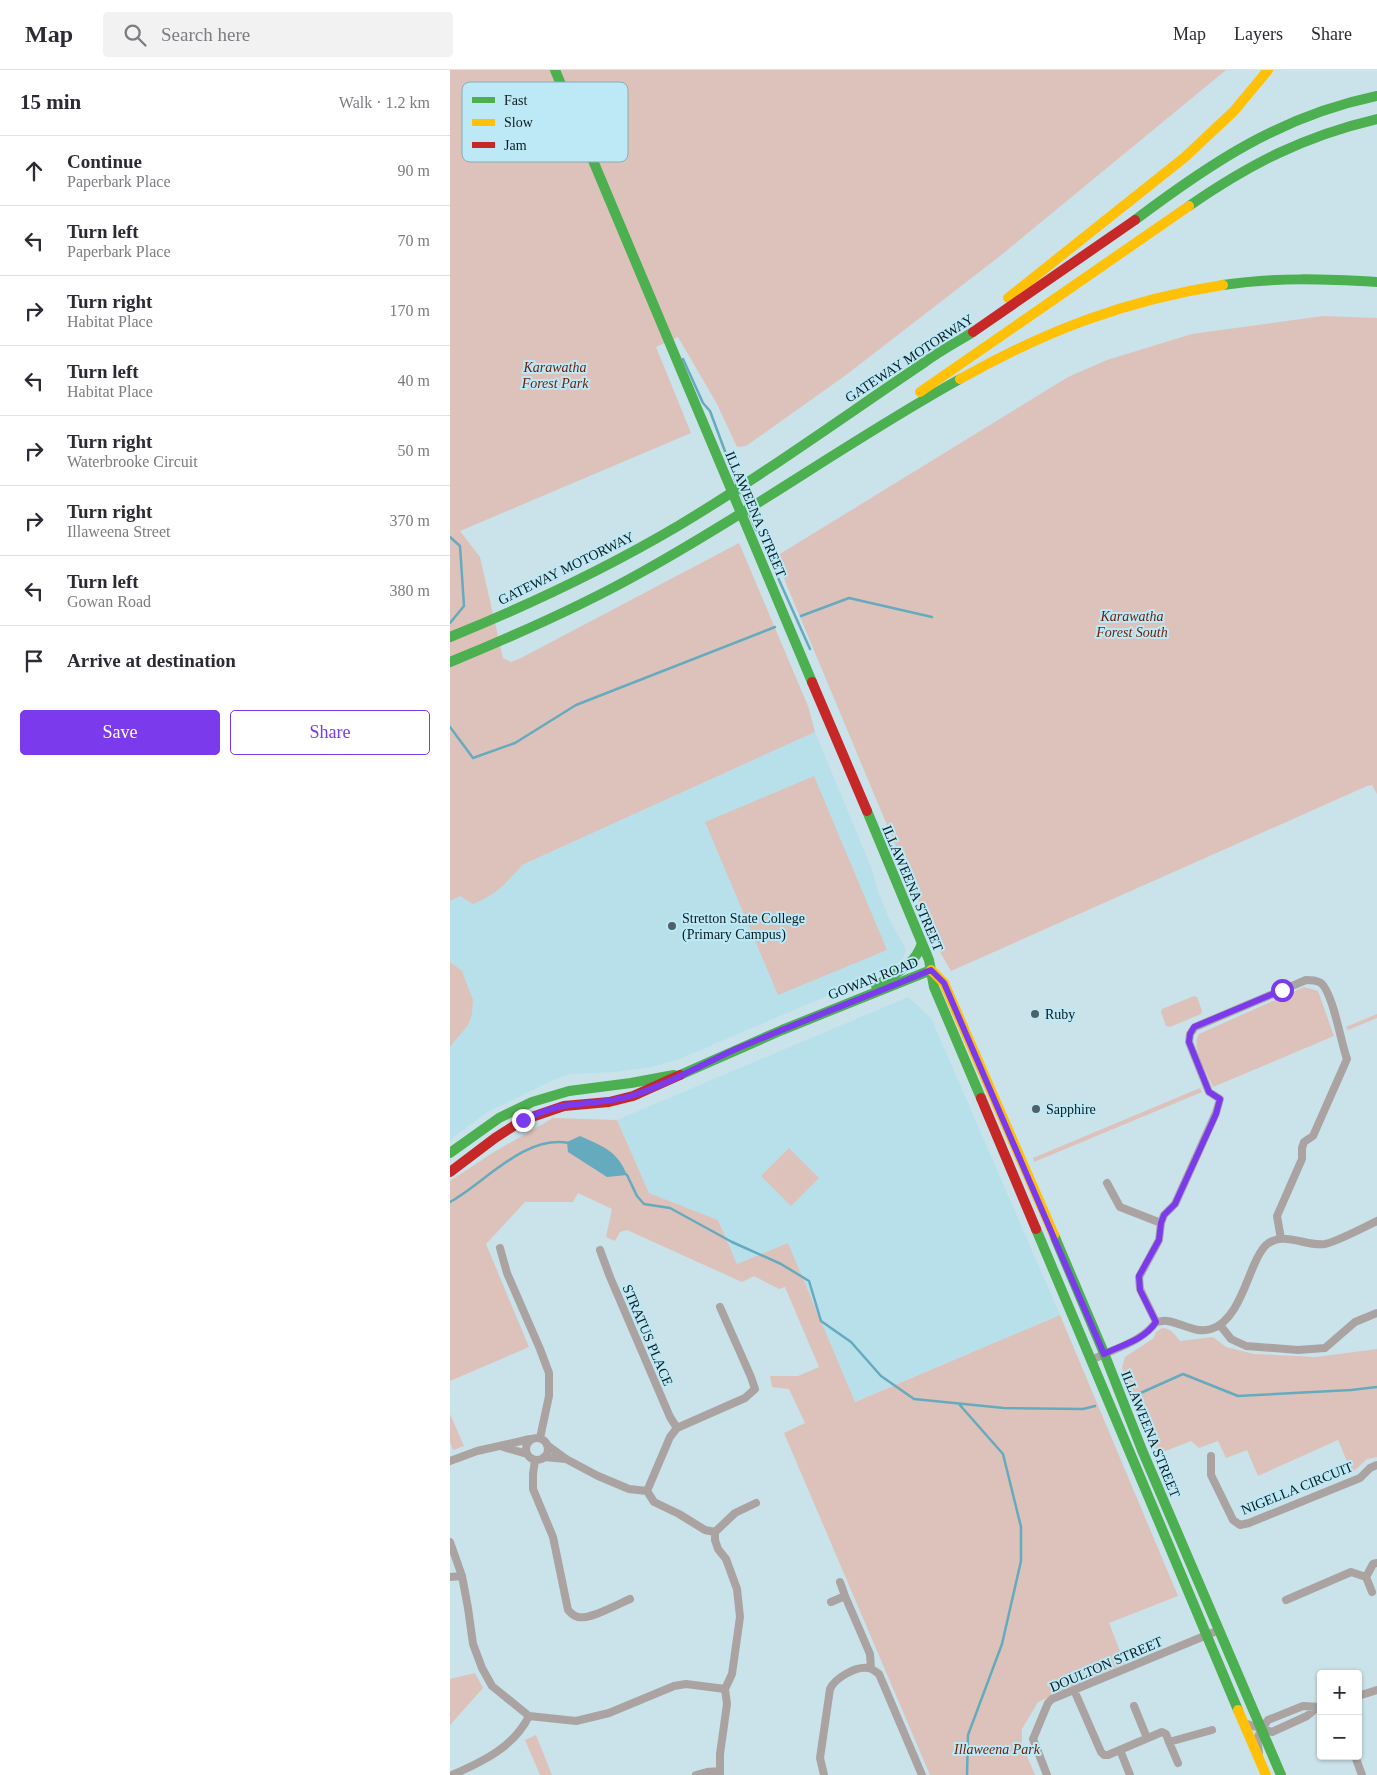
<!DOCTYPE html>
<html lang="en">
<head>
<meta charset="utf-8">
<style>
	:root { --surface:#fff; --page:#f2f2f3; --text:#2b2b33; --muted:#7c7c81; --line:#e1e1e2; --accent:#7c3aed }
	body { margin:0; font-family:"Times New Roman",serif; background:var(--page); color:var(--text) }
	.controls { position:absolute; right:15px; bottom:15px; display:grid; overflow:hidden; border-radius:5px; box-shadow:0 1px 4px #0004 }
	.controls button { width:45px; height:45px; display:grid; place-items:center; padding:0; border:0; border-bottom:1px solid var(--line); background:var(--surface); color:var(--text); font:25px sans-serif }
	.stop { position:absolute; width:15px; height:15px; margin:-11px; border:4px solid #7c3aed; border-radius:50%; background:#fff }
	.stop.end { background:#7c3aed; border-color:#fff; box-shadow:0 1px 5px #0008 }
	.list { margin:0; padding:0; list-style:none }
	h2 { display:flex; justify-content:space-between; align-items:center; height:65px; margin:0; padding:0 20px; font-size:21px }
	h2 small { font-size:16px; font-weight:400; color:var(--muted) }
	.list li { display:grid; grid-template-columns:32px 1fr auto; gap:15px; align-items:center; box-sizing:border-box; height:70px; padding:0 20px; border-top:1px solid var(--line) }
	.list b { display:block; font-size:19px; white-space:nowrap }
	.list p { margin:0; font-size:16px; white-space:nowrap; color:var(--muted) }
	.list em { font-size:16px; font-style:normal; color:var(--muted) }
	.actions { display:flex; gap:10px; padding:15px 20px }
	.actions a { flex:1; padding:11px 0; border:1px solid var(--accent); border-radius:5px; text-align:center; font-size:18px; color:var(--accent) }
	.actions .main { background:var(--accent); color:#fff }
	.icon { flex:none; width:28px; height:28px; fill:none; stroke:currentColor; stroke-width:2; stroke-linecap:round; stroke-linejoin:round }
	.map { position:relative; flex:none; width:927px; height:1705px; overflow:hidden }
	header { display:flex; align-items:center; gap:30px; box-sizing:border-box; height:70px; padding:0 25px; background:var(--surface); border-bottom:1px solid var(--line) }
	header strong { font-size:24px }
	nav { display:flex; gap:28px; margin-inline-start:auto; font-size:18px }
	.search { width:350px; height:45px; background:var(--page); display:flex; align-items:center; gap:12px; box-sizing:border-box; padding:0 18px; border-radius:5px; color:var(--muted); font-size:19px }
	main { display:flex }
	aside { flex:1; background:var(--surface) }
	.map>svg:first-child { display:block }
	.built { fill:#b8e0eb }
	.green { fill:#ddc2bb }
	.water { fill:#65abbd }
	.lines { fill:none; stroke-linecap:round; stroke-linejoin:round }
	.stream { stroke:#65abbd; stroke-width:2.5 }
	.street { stroke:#aaa3a2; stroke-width:8 }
	.fast { stroke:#4caf50; stroke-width:10 }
	.slow { stroke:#ffc107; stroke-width:10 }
	.jam { stroke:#c62828; stroke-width:10 }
	.route { stroke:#7c3aed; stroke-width:6 }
	.poi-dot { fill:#4e6167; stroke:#bde9f6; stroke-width:2 }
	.labels { text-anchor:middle; stroke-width:4; stroke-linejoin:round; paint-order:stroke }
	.street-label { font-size:14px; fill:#0b1c21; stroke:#bde9f6 }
	.park-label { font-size:14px; font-style:italic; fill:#6e1b05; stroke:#bde9f6 }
	.poi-label { font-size:14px; fill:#0b1c21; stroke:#bde9f6; text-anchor:start }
	.key { fill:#bde9f6; stroke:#88acb6; stroke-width:1 }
	.key-label { font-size:14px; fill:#0b1c21 }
</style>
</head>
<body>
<header>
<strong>Map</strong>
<div class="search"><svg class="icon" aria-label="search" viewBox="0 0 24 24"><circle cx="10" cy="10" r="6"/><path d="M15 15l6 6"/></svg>Search here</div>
<nav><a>Map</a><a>Layers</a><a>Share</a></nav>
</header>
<main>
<aside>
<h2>15 min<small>Walk · 1.2 km</small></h2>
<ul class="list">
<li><svg class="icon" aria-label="ahead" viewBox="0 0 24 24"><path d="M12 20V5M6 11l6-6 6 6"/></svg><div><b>Continue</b><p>Paperbark Place</p></div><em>90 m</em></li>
<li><svg class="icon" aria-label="left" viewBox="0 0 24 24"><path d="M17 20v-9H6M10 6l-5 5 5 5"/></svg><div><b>Turn left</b><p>Paperbark Place</p></div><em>70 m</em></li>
<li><svg class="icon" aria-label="right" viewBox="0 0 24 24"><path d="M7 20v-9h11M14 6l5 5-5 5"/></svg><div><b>Turn right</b><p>Habitat Place</p></div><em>170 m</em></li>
<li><svg class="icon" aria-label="left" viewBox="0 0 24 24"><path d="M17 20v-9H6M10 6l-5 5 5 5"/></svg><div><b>Turn left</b><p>Habitat Place</p></div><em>40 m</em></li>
<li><svg class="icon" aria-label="right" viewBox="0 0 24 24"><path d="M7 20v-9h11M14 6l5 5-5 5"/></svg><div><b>Turn right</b><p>Waterbrooke Circuit</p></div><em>50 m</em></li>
<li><svg class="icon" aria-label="right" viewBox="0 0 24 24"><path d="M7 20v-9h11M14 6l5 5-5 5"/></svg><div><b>Turn right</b><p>Illaweena Street</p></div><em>370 m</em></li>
<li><svg class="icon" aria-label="left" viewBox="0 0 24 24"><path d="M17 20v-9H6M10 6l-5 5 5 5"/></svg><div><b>Turn left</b><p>Gowan Road</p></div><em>380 m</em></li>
<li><svg class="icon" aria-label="arrive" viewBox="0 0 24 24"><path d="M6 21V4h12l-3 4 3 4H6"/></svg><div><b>Arrive at destination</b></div></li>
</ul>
<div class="actions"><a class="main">Save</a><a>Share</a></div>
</aside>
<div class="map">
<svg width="927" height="1705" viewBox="0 0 927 1705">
	<rect width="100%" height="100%" fill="#cae2e9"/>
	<!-- built -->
	<path class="built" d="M365 662 423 802 427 819 438 846 456 880 453 888 443 897 433 902 227 990 201 997 165 1002 119 1004 101 1011 36 1043 0 1070V828Z
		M458 927 481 948 610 1245 404 1332 338 1173 287 1195 268 1150 199 1123 167 1050Z"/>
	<!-- green -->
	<path class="green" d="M0 0H776L550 186 396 305 296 376 287 377 267 334 228 267 206 277 241 363 10 461 30 487 53 588 61 592 71 588 289 473 358 636 365 662 72 795C56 814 47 824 23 834L10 826 0 831Z
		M873 246 927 248V724L922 715 917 716 501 901 490 882 325 487 618 307 657 290 742 264Z
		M364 706 437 880 328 925 255 752Z
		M0 892 12 901 23 930 22 944 18 955 0 977Z
		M854 917 868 921 884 966 763 1017C757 1002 740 978 749 964Z
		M744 926 747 927 752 941 751 944 720 957 716 956 711 942 712 939Z
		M927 944V948L898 960 896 957Z
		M750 1018 752 1022 584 1092 583 1088Z
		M103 1048 167 1050 199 1123 268 1150 287 1194 338 1173 405 1332 610 1245 728 1526 659 1553 675 1594 588 1632 572 1659V1674L585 1705H480L334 1363 355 1353 339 1319 322 1317 320 1306H348L369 1297 335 1217 329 1219 304 1206 292 1212 177 1160 170 1162 165 1171 156 1167 162 1139 128 1123 123 1132H75L36 1174 79 1277 0 1311V1111L44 1082Z
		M339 1078 369 1108 341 1136 311 1106Z
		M712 1258C721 1258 725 1265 730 1271L763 1267 776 1277 804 1284 866 1287 927 1279V1387L917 1389 902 1403 888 1370 808 1406 797 1380 776 1388 768 1371 749 1378 741 1371 708 1384 672 1298 675 1287 704 1268 706 1262Z
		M0 1344 14 1376 3 1380 0 1372Z
		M25 1603 33 1618 0 1655V1609Z
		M86 1665 102 1705H90L75 1670Z"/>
	<!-- water -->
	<path class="water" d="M130 1066C152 1076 167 1080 177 1105L157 1107 118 1082 117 1072Z"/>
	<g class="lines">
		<!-- stream -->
		<path class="stream" d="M233 289 253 333 260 341 276 384
			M279 393 287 415
			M290 422 296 435
			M299 443 306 460 314 465
			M0 467 10 476 14 536 0 553
			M318 484 321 493
			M325 501 360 579
			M351 546 399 528 482 547
			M0 657 23 688 65 673 126 635 325 557
			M174 1103 177 1105 187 1126 194 1134 220 1138 282 1172 331 1194 359 1211 371 1251 401 1272 431 1306 464 1329 554 1338 633 1339 645 1336
			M0 1132C36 1112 74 1065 119 1073
			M686 1325 733 1304 788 1326 901 1320 927 1317
			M509 1334 553 1384 571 1457V1491L552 1574 518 1665 517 1705"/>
		<!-- street -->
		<path class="street" d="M657 1113 670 1137 711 1153
			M50 1178 57 1203 90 1279 99 1303V1326L90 1368
			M150 1180 160 1207 220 1347 227 1358
			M706 1252 690 1219 689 1207 709 1170 711 1153 714 1145 725 1134 766 1043 770 1029 759 1022 739 972 740 964 745 957 856 910C862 910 866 910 871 913 883 923 891 973 897 989L863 1066 854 1072 852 1078V1089L827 1146 831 1169
			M770 1255 781 1269 796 1276 848 1280 875 1278 905 1252 927 1243
			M642 1290C664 1278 691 1273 706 1252 709 1252 714 1250 717 1251 732 1253 746 1264 761 1259 785 1252 795 1215 804 1195 807 1188 811 1180 816 1175 834 1160 855 1177 875 1174 886 1172 915 1157 927 1151
			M76 1379a11 11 0 1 1 22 0a11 11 0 1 1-22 0Z
			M97 1375 116 1389 148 1406 179 1419 197 1421 204 1432 229 1444 255 1460 265 1462V1470L268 1479 276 1489 287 1519 290 1547 282 1604 275 1619 277 1634 270 1684V1705
			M53 1377 77 1384
			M761 1386V1405L783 1450 790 1455 799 1453 910 1408 920 1398 927 1395
			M94 1387 116 1389
			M85 1390 83 1404V1419L103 1467 118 1540C121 1543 123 1546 128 1547 140 1550 168 1534 180 1529
			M0 1391 27 1381 80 1369
			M197 1421 220 1367 227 1358 295 1328 305 1319 301 1307 270 1237
			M265 1462 285 1443 306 1433
			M0 1472 12 1506 18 1538 23 1574 32 1598 42 1616 79 1646 126 1651 159 1643 224 1616 236 1614 275 1619
			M0 1507 12 1506
			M916 1507 922 1522
			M395 1526 420 1584 421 1598
			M836 1530 901 1502 916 1507 923 1494 927 1493
			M381 1532 395 1526 390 1512
			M624 1620 651 1682 654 1685H658L712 1662 716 1664 719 1672 762 1660
			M908 1626 927 1620
			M684 1636 697 1668
			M794 1653 822 1662 857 1646 868 1637
			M719 1672 728 1693
			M670 1680 680 1705
			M809 1682 807 1669 811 1660 818 1650 853 1636 871 1637
			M905 1686 912 1705
			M2 1705C32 1692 64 1677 79 1646
			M246 1705 257 1702 270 1701
			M374 1705 370 1688 380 1619C385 1608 406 1596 418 1598 422 1598 426 1602 429 1604L472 1705
			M597 1705 583 1669 598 1633 602 1629 769 1560"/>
		<!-- fast -->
		<path class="fast" d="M105 0 362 612
			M739 136C800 94 854 66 927 49
			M685 150C762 92 831 46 927 26
			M773 215C825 207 876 209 927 212
			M0 567C79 535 155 499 228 456 313 405 393 347 475 292 490 281 507 272 523 262
			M0 592C66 565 130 537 192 502 301 442 402 369 510 309
			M417 741 479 890 484 917 531 1028
			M426 916C445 903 465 896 472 873
			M230 1005 332 960 481 900
			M0 1083 49 1048 82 1032 119 1021 181 1013 224 1005
			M586 1159 788 1640
			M604 1165 654 1283 692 1380 831 1705"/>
		<!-- slow -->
		<path class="slow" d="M558 228 735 87 784 41 818 0
			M510 309C595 261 676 230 773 215
			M470 322 739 136
			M481 900 494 913 604 1165
			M788 1640 816 1705"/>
		<!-- jam -->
		<path class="jam" d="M523 262 685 150
			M362 612 417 741
			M531 1028 586 1159
			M0 1102 45 1068 73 1050 114 1036 159 1032 183 1026 230 1005"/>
	</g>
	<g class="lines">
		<!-- route -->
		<path class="route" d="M73 1050C86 1044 99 1039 113 1036 137 1032 160 1033 184 1025 219 1014 251 995 284 980 349 952 416 927 481 900L494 913 654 1284C673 1274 693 1271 706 1252L690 1220 689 1206 709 1170 711 1153 714 1145 725 1134 766 1044 770 1029 759 1022 739 972 740 964 744 957 832 920"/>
	</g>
	<!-- markers -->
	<g class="poi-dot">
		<circle cx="222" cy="856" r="5"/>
		<circle cx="585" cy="944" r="5"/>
		<circle cx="586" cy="1039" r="5"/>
	</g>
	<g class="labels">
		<!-- street labels -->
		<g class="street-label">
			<text transform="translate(459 288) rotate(-33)" y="5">GATEWAY MOTORWAY</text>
			<text transform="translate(306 444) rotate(67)" y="5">ILLAWEENA STREET</text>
			<text transform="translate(116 498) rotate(-26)" y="5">GATEWAY MOTORWAY</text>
			<text transform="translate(463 818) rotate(67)" y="5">ILLAWEENA STREET</text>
			<text transform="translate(423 908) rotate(-21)" y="5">GOWAN ROAD</text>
			<text transform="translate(198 1265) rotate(67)" y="5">STRATUS PLACE</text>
			<text transform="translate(701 1364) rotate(68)" y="5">ILLAWEENA STREET</text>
			<text transform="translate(847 1418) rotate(-22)" y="5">NIGELLA CIRCUIT</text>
			<text transform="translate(656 1594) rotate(-23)" y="5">DOULTON STREET</text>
		</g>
		<!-- park labels -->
		<g class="park-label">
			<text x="105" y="302">Karawatha<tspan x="105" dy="16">Forest Park</tspan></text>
			<text x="682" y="551">Karawatha<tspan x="682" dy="16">Forest South</tspan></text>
			<text x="547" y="1684">Illaweena Park</text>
		</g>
		<!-- poi labels -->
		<g class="poi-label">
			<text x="232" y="853">Stretton State College<tspan x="232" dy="16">(Primary Campus)</tspan></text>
			<text x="595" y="949">Ruby</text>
			<text x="596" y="1044">Sapphire</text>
		</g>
	</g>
	<!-- legend -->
	<rect x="12" y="12" width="166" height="80" rx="8" class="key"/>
	<rect x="22" y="27" width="23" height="6" fill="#4caf50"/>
	<rect x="22" y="49" width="23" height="7" fill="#ffc107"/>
	<rect x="22" y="72" width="23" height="6" fill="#c62828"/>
	<g class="key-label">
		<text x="54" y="35">Fast</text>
		<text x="54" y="57">Slow</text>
		<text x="54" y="80">Jam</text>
	</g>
</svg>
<div class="controls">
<button>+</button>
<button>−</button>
</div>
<div class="stop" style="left:832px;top:920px"></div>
<div class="stop end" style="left:73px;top:1050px"></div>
</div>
</main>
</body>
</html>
